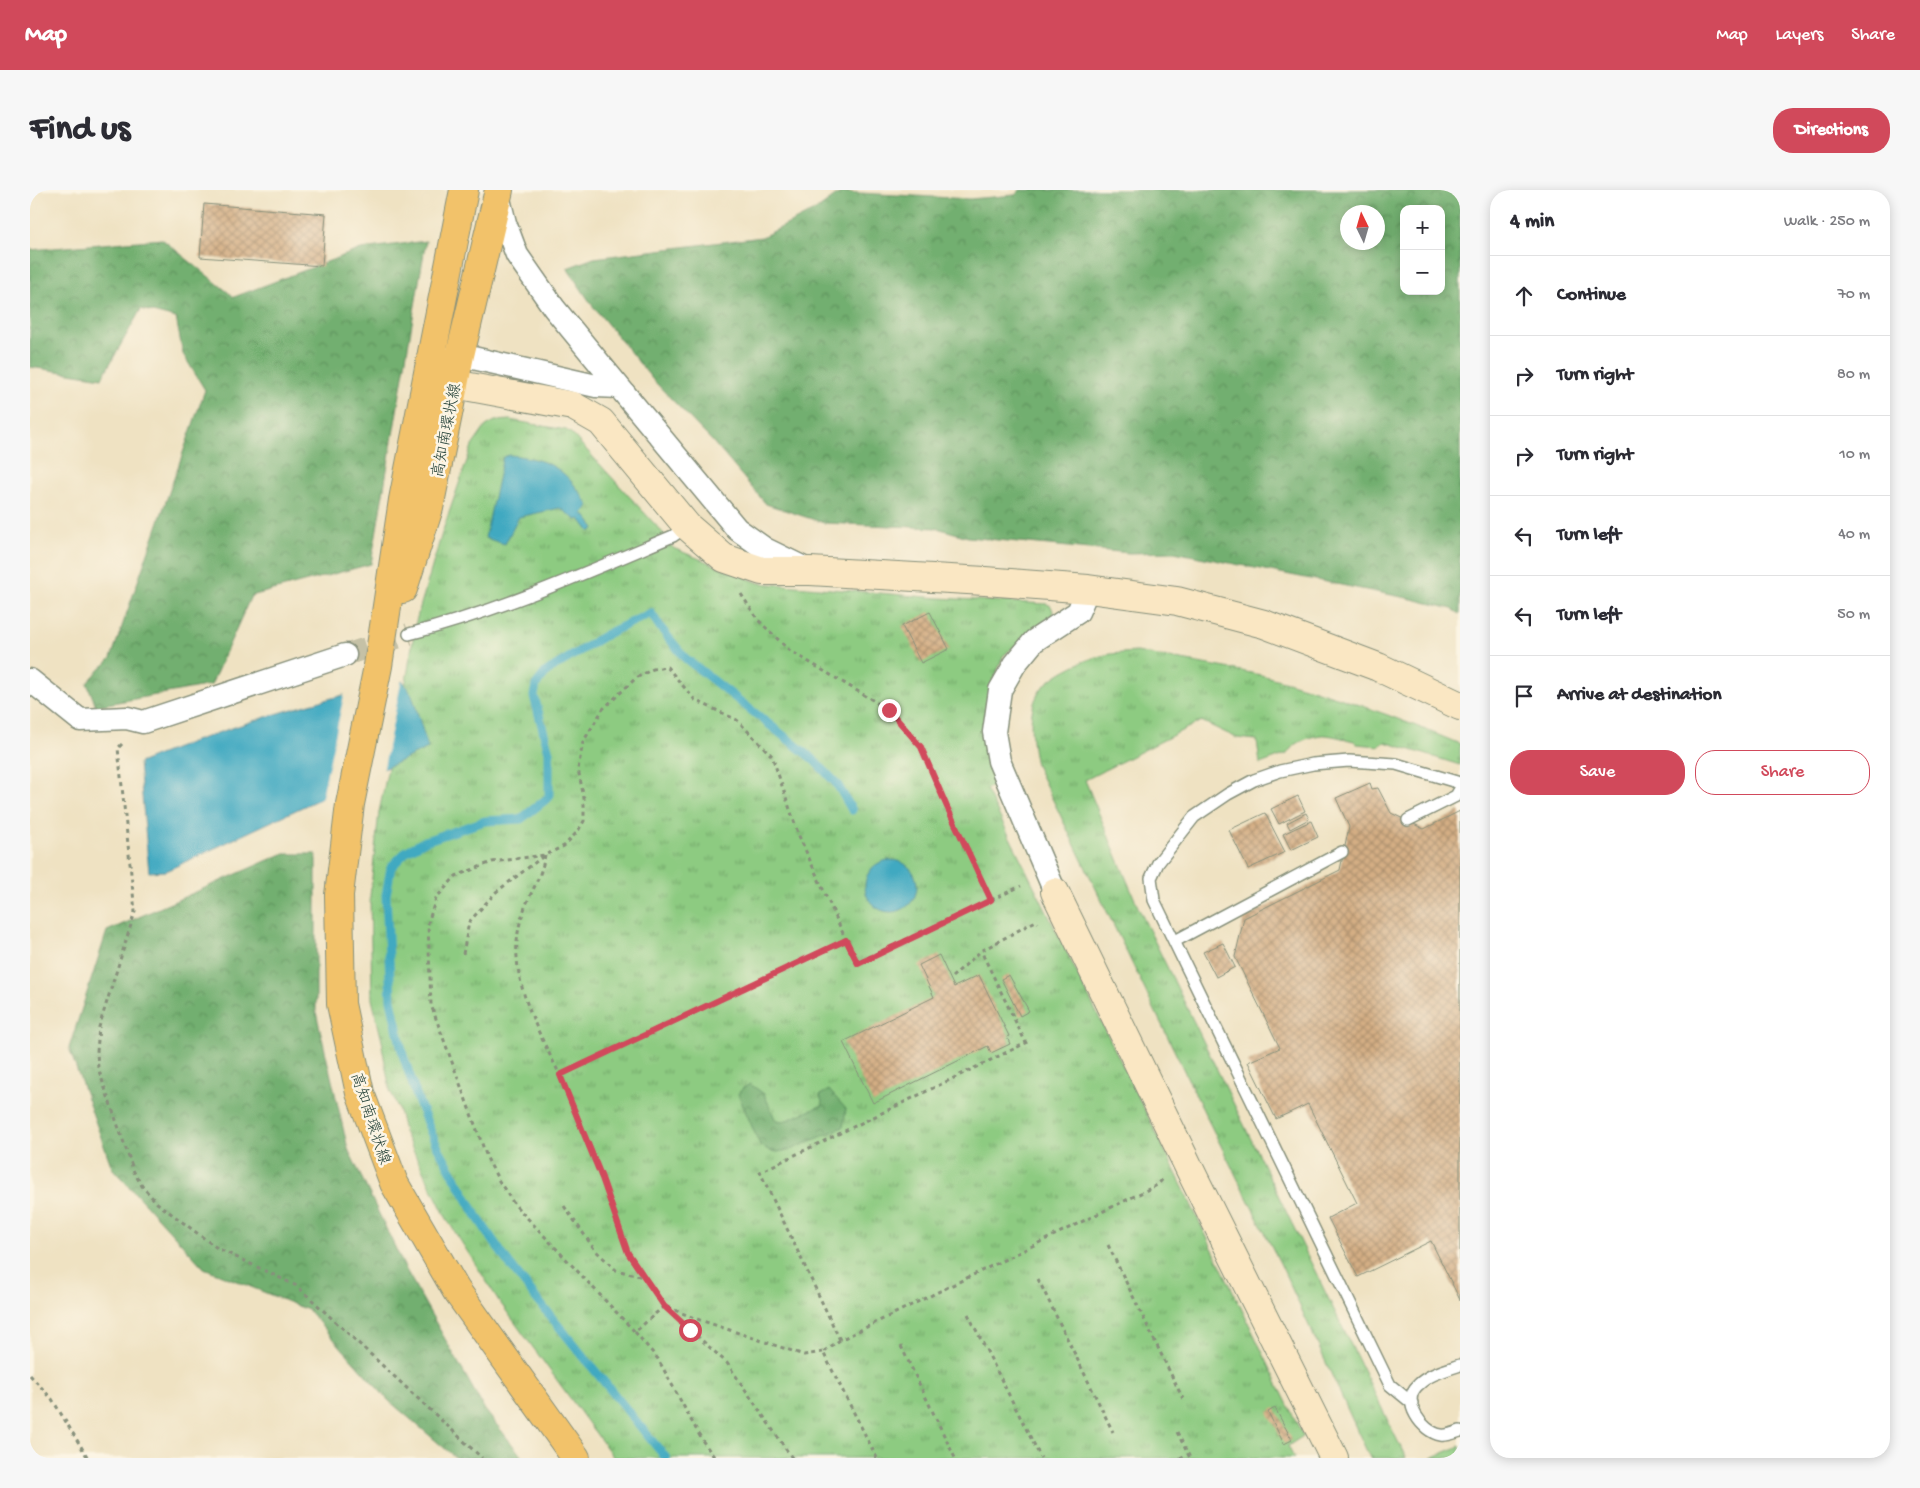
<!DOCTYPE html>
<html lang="en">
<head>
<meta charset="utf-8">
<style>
	:root { --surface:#fff; --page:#f7f7f7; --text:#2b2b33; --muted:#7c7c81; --line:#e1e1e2; --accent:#d1495b }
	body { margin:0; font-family:"Gochi Hand","Klee One",sans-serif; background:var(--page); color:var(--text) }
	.controls { position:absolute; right:15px; top:15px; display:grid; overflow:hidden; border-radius:10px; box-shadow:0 2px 12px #0003 }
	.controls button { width:45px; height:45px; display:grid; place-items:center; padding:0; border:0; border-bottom:1px solid var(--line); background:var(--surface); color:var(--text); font:25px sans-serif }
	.compass { position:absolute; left:1310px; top:15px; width:45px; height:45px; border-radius:50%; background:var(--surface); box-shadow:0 2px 12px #0003; rotate:355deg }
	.stop { position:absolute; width:15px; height:15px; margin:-11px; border:4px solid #d1495b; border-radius:50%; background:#fff }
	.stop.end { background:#d1495b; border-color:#fff; box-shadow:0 1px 5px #0008 }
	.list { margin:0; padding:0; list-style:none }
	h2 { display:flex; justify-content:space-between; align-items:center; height:65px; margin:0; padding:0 20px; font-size:21px }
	h2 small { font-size:16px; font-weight:400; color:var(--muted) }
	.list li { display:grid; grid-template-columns:32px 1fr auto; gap:15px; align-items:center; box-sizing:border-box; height:80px; padding:0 20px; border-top:1px solid var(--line) }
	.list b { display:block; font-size:19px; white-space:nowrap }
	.list em { font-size:16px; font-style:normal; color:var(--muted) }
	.actions { display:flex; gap:10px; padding:15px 20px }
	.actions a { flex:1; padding:11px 0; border:1px solid var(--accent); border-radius:20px; text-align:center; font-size:18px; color:var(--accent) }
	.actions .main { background:var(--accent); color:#fff }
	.icon { flex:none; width:28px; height:28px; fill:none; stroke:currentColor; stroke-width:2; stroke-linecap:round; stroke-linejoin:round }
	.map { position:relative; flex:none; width:1430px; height:1268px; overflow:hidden; border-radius:20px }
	header { display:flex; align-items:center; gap:30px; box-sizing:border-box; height:70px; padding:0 25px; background:var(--accent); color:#fff }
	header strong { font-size:24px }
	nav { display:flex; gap:28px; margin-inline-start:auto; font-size:18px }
	.intro { display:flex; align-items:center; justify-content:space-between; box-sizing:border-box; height:120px; padding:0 30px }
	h1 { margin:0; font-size:35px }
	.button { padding:12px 22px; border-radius:20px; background:var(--accent); color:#fff; font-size:18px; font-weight:700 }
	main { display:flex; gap:30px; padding:0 30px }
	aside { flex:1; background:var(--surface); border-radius:20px; box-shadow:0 2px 12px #0003 }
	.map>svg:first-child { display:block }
	.grass { fill:url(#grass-tufts); stroke:#56845a }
	.forest { fill:url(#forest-crowns); stroke:#487652; fill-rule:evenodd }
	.water { fill:#41a9c1; stroke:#30737a }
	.pier { fill:#efe2c2 }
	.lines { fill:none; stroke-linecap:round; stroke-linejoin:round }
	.stream { stroke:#41a9c1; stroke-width:9 }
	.building { fill:url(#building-cross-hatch) }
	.street-tunnel { stroke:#c5c1a6; stroke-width:22; stroke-dasharray:22 11; stroke-linecap:butt }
	.lane-casing { stroke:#87907b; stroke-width:14 }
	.street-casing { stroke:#87907b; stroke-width:25 }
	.secondary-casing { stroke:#87907b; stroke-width:30 }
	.primary-casing { stroke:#87907b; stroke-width:30 }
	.path { stroke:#87907b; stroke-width:3; stroke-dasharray:4 4; stroke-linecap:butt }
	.lane { stroke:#fff; stroke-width:11 }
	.street { stroke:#fff; stroke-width:22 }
	.secondary { stroke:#fae7c3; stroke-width:28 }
	.primary { stroke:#f2c26a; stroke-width:28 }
	.route { stroke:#d1495b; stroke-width:6 }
	.labels { text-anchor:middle; stroke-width:5; stroke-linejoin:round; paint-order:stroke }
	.street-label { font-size:16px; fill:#1f3d34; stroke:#fcf5e5 }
</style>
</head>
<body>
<header>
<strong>Map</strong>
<nav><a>Map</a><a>Layers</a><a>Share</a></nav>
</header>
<div class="intro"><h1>Find us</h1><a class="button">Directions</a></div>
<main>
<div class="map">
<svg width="1430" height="1268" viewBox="0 0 1430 1268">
	<defs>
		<pattern id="grass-tufts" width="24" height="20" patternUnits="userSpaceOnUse" patternTransform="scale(1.25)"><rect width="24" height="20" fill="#8dcb81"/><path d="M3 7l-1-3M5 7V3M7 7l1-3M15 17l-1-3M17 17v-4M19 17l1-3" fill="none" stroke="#73a66a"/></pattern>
		<pattern id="forest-crowns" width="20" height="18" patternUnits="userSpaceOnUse" patternTransform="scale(1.25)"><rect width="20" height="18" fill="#72af6f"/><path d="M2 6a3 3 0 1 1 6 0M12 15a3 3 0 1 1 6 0" fill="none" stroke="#5d905c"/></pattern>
		<pattern id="building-cross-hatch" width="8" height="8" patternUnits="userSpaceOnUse" patternTransform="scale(1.25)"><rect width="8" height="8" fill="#d4ae84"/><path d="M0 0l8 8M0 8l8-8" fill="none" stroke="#ab8f6d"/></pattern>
	</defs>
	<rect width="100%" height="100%" fill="#fcf5e5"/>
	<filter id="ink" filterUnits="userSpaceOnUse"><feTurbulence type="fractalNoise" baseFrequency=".02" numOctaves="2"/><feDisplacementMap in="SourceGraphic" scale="10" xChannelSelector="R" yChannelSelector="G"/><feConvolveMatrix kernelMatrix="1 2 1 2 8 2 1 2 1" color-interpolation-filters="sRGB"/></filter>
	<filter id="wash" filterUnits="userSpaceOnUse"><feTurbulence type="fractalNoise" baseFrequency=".0096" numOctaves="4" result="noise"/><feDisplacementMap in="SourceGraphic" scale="20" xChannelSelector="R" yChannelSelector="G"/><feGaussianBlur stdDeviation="1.12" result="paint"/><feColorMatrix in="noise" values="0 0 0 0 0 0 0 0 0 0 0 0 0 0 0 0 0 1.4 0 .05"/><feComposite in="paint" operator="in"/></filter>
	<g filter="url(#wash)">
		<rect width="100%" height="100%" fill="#efe2c2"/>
		<!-- grass -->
		<path class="grass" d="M480 230 536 240 541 243 633 343 643 358 729 393 909 408 1017 414 1021 416 1023 421 1022 425 973 466 960 502 956 555 966 594 956 599 1142 975 1273 1246 1258 1256 1264 1268H584L469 1111 418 1031 374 942 369 920 360 900 352 856 353 855 342 809 340 706 349 622 377 486 386 431 412 343 442 256 456 236 465 231Z
			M1107 462C1148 470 1190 476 1231 485 1299 502 1366 527 1430 554V575L1355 552 1349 556 1327 554 1324 551C1315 549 1305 546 1296 545 1284 544 1262 553 1257 564L1230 574 1227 550 1207 548 1171 531 1055 590 1108 717 1376 1268H1340L1251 1075 1177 928 1006 575C1002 555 997 525 1007 506 1016 486 1054 469 1075 465 1085 463 1096 463 1107 462Z
			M1430 1256V1268H1401Z"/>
		<!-- forest -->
		<path class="forest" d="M990 0H1430V424L1422 419 1382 409 1144 362 1099 363 938 347 907 338 794 333 736 314 683 252 623 190 562 115 537 78 564 68 732 47 786 20 811 2 940 9 985 5ZM1374 19H1411V101H1374ZM1348 22V52H1318V22Z
			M132 49 204 107 331 59 396 51 341 374 221 406 181 495 66 516 57 493 81 468 175 200 153 164 146 128 111 119 72 188 0 177V60Z
			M252 664H286V822L318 959 375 1078 455 1220 493 1268H426L358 1210 278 1120 174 1078 82 978 39 858 77 741Z
			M720 894 734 904 746 931 752 932 793 915 790 905 799 900 816 919 813 937 763 959 748 962 740 961 730 955 708 904 713 898Z"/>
		<!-- water -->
		<path class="water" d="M480 265C524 270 536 280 559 316L553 323 565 338 560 342 550 329 546 330 530 318 489 327 475 354 455 348 473 267Z
			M373 491 382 505 398 558 136 681 119 682 109 573C192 538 285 510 373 491Z
			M835 696a26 26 0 1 1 52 0a26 26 0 1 1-52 0Z"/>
		<!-- pier -->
		<path class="pier" d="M372 488 353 582 291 611 315 501Z"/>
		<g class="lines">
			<!-- stream -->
			<path class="stream" d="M636 1268 505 1107 477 1071 448 1028 405 952 389 913 373 865 361 810 356 705 361 677 377 661 395 651 455 631 491 629 519 607V562L504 506 506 495 516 482 577 444 621 423 630 437 655 468 783 569 807 594 822 620"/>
		</g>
		<g id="blocks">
			<!-- building -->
			<path class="building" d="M174 14 296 24 292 76 170 67Z
				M900 422 919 459 891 473 872 436Z
				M1340 593 1342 599 1348 598 1361 623 1394 639 1430 621V1110L1401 1051 1328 1087 1298 1028 1327 1013 1278 914 1246 929 1218 872 1250 858 1205 767 1214 728 1310 680 1319 637 1306 608Z
				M1268 606 1275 621 1249 634 1241 619Z
				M1235 623 1255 662 1218 679 1199 640Z
				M1276 623 1279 629 1260 639 1257 633Z
				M1281 631 1288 647 1261 660 1253 644Z
				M1193 753 1205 777 1186 787 1173 762Z
				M909 765 924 797 949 785 979 846 977 847 980 854 961 863 958 856 843 913 813 852 904 807 889 775Z
				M979 785 999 821 990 826 971 789Z
				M1245 1218 1262 1250 1254 1254 1238 1222Z"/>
		</g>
	</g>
	<g filter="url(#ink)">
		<use href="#blocks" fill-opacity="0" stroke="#87907b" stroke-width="1"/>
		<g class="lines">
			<!-- street-tunnel -->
			<path class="street-tunnel" d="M315 465 379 444"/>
			<defs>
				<path id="lane" d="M379 444C470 421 557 382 643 346L657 336
					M1378 630 1426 606 1430 599
					M1145 751 1312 662
					M1430 1175C1416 1180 1399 1184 1388 1195 1370 1211 1392 1242 1411 1245 1417 1246 1424 1243 1430 1241
					M1382 1213 1360 1195 1124 710 1121 688 1128 673 1164 627 1198 604 1224 590 1250 581 1283 574 1319 571 1366 574 1430 593"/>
				<path id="street" d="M468 5 475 33 487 65 524 118 589 197
					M414 170 430 165 566 196 589 197 707 339 735 359 780 381
					M0 490 50 530 97 528 113 532 315 465
					M1025 702 969 571 964 542 970 500 985 474 1004 451 1048 422 1058 399"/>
				<path id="secondary" d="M406 180 424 194 543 216 571 232 657 336 694 368 732 381H780L955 391 1058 399 1147 411 1234 434 1348 477 1430 516
					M1025 702 1165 990 1304 1268"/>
				<path id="primary" d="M434 0 373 310 348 476 320 614 309 705 311 814 330 903 364 993 426 1100 546 1268
					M373 399 399 318 430 165 469 0"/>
			</defs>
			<!-- lane casing -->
			<use href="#lane" class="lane-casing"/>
			<!-- street casing -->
			<use href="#street" class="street-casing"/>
			<!-- secondary casing -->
			<use href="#secondary" class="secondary-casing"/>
			<!-- primary casing -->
			<use href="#primary" class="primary-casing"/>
			<!-- path -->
			<path class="path" d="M711 404 728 430 759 460 859 520 891 557 917 617 961 709
				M92 554 88 558 105 722 69 837 67 862 68 878 104 982 112 996 127 1013 187 1058 267 1096 452 1268
				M515 665C511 690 499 703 492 726 474 781 506 837 530 885
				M433 764 439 732 466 702 515 665
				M922 787 951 761 1000 734 1006 731 1008 733
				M534 1016 565 1060 586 1080 613 1087
				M1078 1055 1153 1209
				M1008 1089 1083 1242
				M938 1124 1011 1268
				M605 1142 628 1169 672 1250 685 1268
				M810 1150 730 982 996 853 951 761
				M871 1156 925 1268
				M793 1162 774 1165 667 1129 634 1116 598 1063 572 989 530 885 816 750 827 773 991 696
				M0 1185 22 1209 58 1268
				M1147 1242 1160 1268
				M762 1268 697 1173 634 1116 605 1142 484 1014 469 991 458 970 401 815 398 733 406 708 426 686 462 672 515 665 534 656 548 641 554 631V608L548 579 553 552 573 519 606 488 623 479 637 477 665 510 707 530 742 566 769 646 816 750
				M847 1268 793 1162 810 1150 1127 995 1134 988
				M1150 1268 1158 1264"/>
			<!-- lane -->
			<use href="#lane" class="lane"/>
			<!-- street -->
			<use href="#street" class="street"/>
			<!-- secondary -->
			<use href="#secondary" class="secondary"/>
			<!-- primary -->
			<use href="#primary" class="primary"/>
		</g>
	</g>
	<g class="lines" filter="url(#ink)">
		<!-- route -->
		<path class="route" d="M660 1140 634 1116 598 1063 572 988 530 885 816 750 828 774 961 710 917 617 891 557 859 520"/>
	</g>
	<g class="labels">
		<!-- street labels -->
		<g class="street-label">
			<text transform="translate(415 240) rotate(-79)" y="6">高知南環状線</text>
			<text transform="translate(342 928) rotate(72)" y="6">高知南環状線</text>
		</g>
	</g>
</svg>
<div class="controls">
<button>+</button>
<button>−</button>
</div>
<svg class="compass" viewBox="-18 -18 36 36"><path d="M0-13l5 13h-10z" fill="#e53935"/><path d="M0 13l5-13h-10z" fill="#7c7c81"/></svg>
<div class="stop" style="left:660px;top:1140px"></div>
<div class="stop end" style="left:859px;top:520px"></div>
</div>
<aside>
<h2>4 min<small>Walk · 250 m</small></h2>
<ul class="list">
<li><svg class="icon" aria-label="ahead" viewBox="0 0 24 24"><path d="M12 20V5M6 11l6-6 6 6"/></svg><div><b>Continue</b></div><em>70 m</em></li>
<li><svg class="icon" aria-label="right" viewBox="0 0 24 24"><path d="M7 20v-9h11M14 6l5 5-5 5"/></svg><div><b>Turn right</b></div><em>80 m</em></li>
<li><svg class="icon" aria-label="right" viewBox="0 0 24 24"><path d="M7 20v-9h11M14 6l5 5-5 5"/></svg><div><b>Turn right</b></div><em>10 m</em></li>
<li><svg class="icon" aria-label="left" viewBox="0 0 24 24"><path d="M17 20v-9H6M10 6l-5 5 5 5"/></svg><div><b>Turn left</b></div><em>40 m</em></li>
<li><svg class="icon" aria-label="left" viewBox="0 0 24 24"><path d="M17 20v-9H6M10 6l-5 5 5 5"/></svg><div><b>Turn left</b></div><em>50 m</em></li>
<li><svg class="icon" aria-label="arrive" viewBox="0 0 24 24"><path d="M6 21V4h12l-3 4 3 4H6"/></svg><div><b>Arrive at destination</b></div></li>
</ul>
<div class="actions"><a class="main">Save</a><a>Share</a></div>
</aside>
</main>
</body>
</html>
